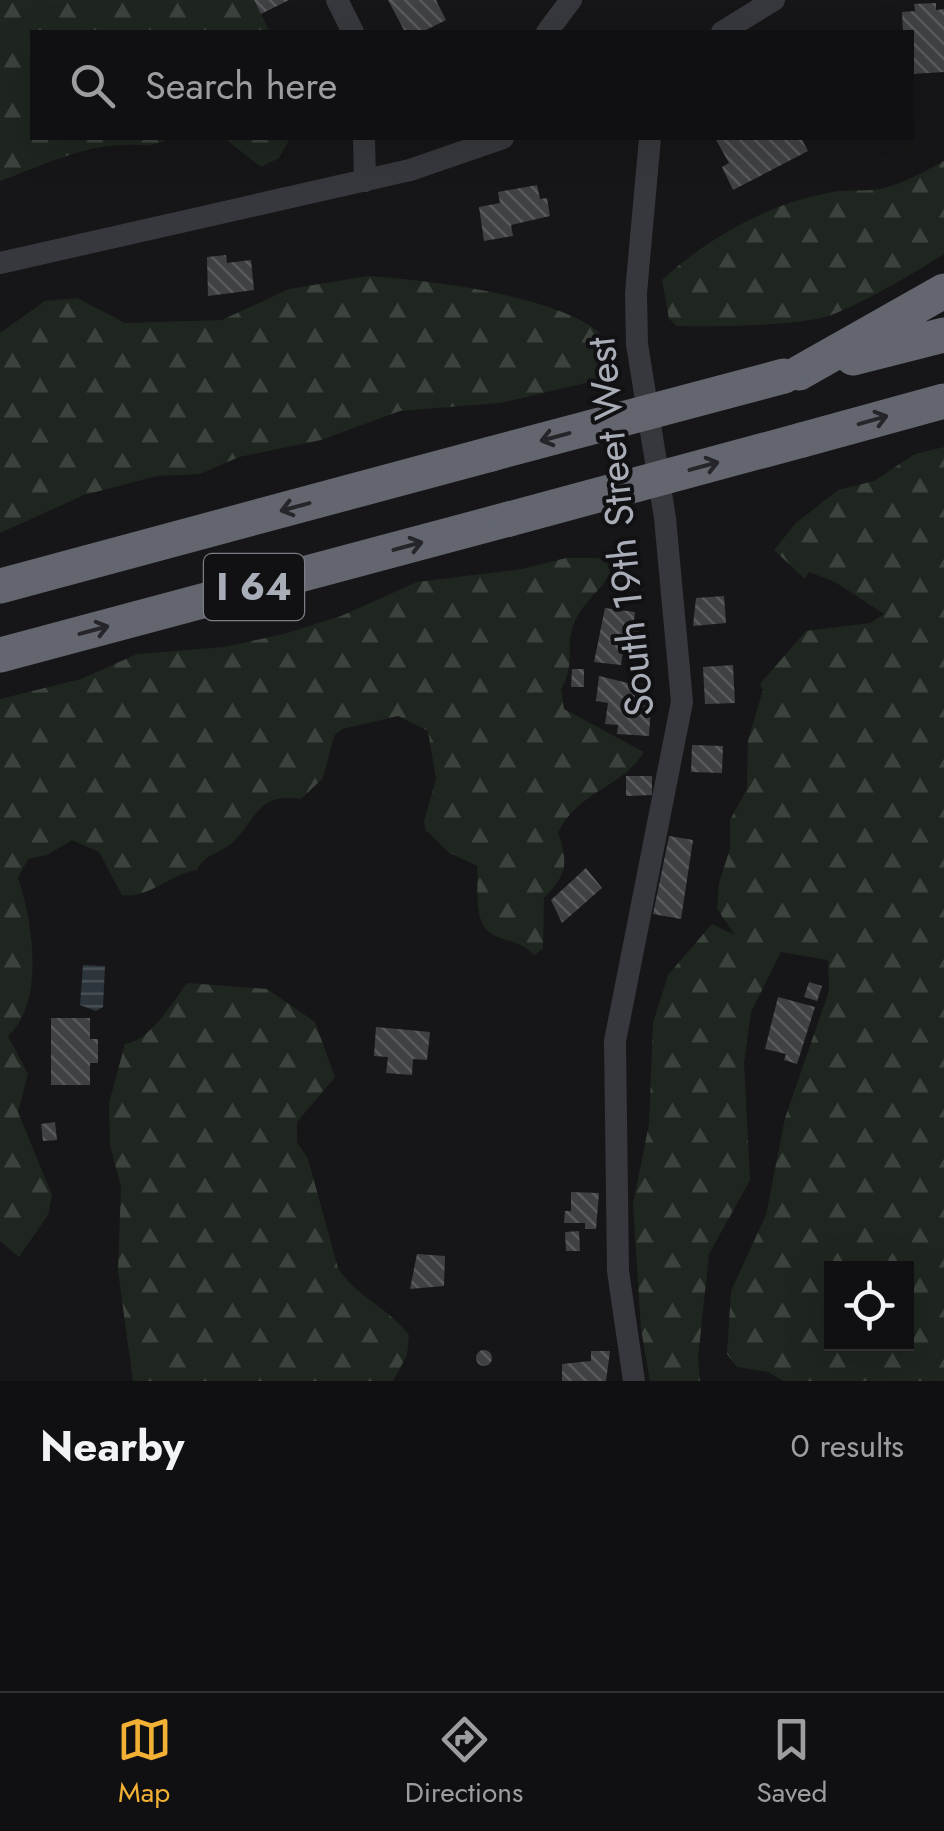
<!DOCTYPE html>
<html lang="en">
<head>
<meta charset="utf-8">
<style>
	:root { --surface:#101012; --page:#19191b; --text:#f1f3f6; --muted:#9c9d9f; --line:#303032; --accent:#f2b134 }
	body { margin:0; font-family:Jost,sans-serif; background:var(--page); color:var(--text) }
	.controls { position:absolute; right:30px; bottom:30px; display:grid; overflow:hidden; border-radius:0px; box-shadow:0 10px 40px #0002 }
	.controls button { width:90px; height:90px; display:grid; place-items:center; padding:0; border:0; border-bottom:2px solid var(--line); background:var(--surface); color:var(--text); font:50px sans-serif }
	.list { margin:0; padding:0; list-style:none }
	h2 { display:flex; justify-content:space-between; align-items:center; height:130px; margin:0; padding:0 40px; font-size:42px }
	h2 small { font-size:32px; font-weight:400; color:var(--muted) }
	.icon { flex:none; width:55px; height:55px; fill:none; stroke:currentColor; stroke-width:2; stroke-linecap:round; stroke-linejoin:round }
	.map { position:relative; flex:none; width:944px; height:1381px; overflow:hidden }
	.search { position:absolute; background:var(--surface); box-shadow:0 10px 40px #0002; left:30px; right:30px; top:30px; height:110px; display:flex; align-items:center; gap:25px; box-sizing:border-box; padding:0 35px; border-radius:0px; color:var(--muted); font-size:38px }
	.sheet { height:310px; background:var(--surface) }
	nav { display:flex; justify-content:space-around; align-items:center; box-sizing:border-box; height:140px; border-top:2px solid var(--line); background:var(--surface); font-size:28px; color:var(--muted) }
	nav a { display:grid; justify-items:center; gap:5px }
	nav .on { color:var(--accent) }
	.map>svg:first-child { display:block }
	.forest { fill:url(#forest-firs); fill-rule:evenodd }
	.water { fill:url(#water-rules) }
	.building { fill:url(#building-back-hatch) }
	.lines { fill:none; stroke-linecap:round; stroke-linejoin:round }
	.minor { stroke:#37383d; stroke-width:22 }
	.highway { stroke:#63666e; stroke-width:35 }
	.highway-bridge { stroke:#63666e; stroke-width:35 }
	.oneway { stroke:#26262a }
	.labels { text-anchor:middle; stroke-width:8; stroke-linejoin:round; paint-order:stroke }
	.shield { fill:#111113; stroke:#7b7e86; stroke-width:2.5 }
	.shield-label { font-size:38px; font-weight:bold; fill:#a8adb8 }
	.street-label { font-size:40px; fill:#a8adb8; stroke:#111113 }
</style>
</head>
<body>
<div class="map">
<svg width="944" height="1381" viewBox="0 0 944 1381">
	<defs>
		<pattern id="forest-firs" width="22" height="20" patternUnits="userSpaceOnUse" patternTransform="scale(2.5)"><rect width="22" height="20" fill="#1e261f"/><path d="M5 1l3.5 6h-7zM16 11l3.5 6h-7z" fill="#3c433d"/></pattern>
		<pattern id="water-rules" width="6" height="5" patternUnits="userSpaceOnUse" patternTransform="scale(2.5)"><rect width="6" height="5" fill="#2c353c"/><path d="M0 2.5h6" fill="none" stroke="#485056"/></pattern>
		<pattern id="building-back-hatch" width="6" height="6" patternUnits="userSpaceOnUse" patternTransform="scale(2.5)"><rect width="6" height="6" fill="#404145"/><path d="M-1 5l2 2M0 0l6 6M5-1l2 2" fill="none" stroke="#595a5e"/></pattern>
	</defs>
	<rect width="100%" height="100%" fill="#161618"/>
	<!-- forest -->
	<path class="forest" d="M0 0H254L270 32H32V138H169C153 149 141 144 123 145 81 146 39 167 0 181Z
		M224 138H290L279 158 261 167Z
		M944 161V254C909 276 872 298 834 314 807 326 710 327 677 326L669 319 662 280C709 237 769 203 833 192 848 189 865 192 880 189 903 184 923 172 944 161Z
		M368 276C414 279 625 298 616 367L590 382 500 403 400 411 321 440 239 457 200 474 157 476 84 495 0 533V333L45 301 77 298 125 323 222 320 289 289Z
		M944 447V1381H783L768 1372 737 1367 727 1354 731 1291 766 1215 785 1118 829 991 828 960 781 952 751 1012 744 1063 750 1180 709 1254 698 1358 700 1381H650L641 1329 633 1204 649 1124 653 1023 668 975 712 924 735 935 717 909 719 883 730 849V820L747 789 748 741 763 690 760 684 806 631 870 623 884 614 835 582 809 572 805 579 774 550 796 523 838 490 874 481 915 454ZM832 1268H906V1344H832Z
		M566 558H598L607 563 610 573C601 592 582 601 573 626 565 649 576 664 561 689L564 709 644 752C622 788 581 789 558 832 568 864 568 873 544 898L543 949 534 955C520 940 508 943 492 934 472 923 479 885 477 866L448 852 426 830 424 821 436 779 428 731 398 716 342 729 334 736 323 778 301 799C257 793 259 816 233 842 220 854 205 853 197 870 171 873 150 899 122 895L99 852 72 840 47 855 28 859 18 878C33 921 45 1003 8 1036L28 1074 18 1112 52 1195 48 1215 19 1257 0 1241V699L81 679 137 654 224 647 284 634 341 616 417 582 522 569Z
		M187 983 267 989 315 1022 335 1077 297 1122V1142L308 1159 338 1268C355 1296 389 1308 409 1335L407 1355 393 1381H133L118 1271 121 1187 110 1145 109 1103 125 1044C151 1040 172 1003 187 983Z"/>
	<!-- water -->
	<path class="water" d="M83 965 105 966 103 1007 96 1011 80 1005Z"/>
	<!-- building -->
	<path class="building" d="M254 0H289L261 14Z
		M388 0H436L446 20 422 32H405Z
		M936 3V10L944 9V72L912 74V32H903L902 12 915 11 914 4Z
		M715 138H801L808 151 733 190 722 167 729 163Z
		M537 185 540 199 547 198 550 216 511 225 513 236 484 241 479 207 500 203 498 192Z
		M226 255 227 263 251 260 254 290 208 296 207 257Z
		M724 596 726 623 693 626 696 598Z
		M605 608 635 612 634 620H641L638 639 632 638 630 653 623 652 621 665 594 662Z
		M733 665 735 703 705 704 703 667Z
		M572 669H584V687H571Z
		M599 676 636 685 634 705 651 706 649 736 617 734 618 725 605 724 608 703 596 701Z
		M692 745 723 746 722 773 691 772Z
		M626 776H652V795L626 796Z
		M669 836 693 840 681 919 653 914Z
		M586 868 602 888 562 923 551 900Z
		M809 982 822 986 817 1001 804 997Z
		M778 997 815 1007 797 1064 784 1060 786 1054 765 1049Z
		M51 1018H90V1039H98V1063H90V1085H51Z
		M376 1027 430 1032 427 1060 413 1059 412 1075 386 1073 388 1057 374 1056Z
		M55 1122 57 1140 43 1141 41 1124Z
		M571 1192 599 1193 596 1229H585V1223H564L565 1211H571Z
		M579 1231 580 1251H566L565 1232Z
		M417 1254 445 1256 444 1286 410 1289Z
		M476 1358a8 8 0 1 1 16 0a8 8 0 1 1-16 0Z
		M591 1351H610L606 1381H562V1364L591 1361Z"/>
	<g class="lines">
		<!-- minor -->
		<path class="minor" d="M337 0 353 32
			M547 32 571 0
			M722 32 774 0
			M364 138 365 181
			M0 263 410 170 503 138
			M634 1381 618 1271 615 1041 682 702 665 518 637 344 636 293 650 138"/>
		<!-- highway -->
		<path class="highway" d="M853 358 944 335
			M799 373 944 291
			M802 440 944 401
			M0 586 491 454
			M0 655 509 519"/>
		<!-- highway-bridge -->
		<path class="highway-bridge" d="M491 454 784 376
			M509 519 802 440"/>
	</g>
	<!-- one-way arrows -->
	<defs><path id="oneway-shaft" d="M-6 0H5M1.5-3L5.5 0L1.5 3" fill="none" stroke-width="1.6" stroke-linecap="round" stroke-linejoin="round" transform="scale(2.5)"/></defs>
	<g class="oneway">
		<use href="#oneway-shaft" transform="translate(873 420) rotate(-16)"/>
		<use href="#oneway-shaft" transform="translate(555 437) rotate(165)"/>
		<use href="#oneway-shaft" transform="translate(704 466) rotate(-15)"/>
		<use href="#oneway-shaft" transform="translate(295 507) rotate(165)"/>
		<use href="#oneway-shaft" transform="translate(408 546) rotate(-15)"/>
		<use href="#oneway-shaft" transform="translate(94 630) rotate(-15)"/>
	</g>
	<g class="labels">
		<!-- shield labels -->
		<rect class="shield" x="204" y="554" width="100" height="66" rx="8"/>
		<g class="shield-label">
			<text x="254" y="600">I 64</text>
		</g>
		<!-- street labels -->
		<g class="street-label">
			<text transform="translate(620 527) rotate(-96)" y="14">South 19th Street West</text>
		</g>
	</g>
</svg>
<div class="controls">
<button><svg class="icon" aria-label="locate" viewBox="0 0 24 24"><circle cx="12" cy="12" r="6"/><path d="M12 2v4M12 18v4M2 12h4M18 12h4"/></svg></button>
</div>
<div class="search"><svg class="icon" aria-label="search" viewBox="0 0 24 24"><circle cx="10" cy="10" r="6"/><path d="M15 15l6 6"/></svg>Search here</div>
</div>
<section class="sheet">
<h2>Nearby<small>0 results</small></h2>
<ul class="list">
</ul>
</section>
<nav>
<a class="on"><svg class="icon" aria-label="map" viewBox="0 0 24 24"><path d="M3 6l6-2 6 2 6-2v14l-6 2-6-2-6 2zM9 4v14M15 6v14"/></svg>Map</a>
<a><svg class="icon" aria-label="directions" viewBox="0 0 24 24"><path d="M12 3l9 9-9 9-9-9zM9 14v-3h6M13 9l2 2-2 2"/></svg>Directions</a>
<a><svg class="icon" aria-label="saved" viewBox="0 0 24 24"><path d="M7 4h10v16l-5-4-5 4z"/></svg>Saved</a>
</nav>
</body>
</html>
